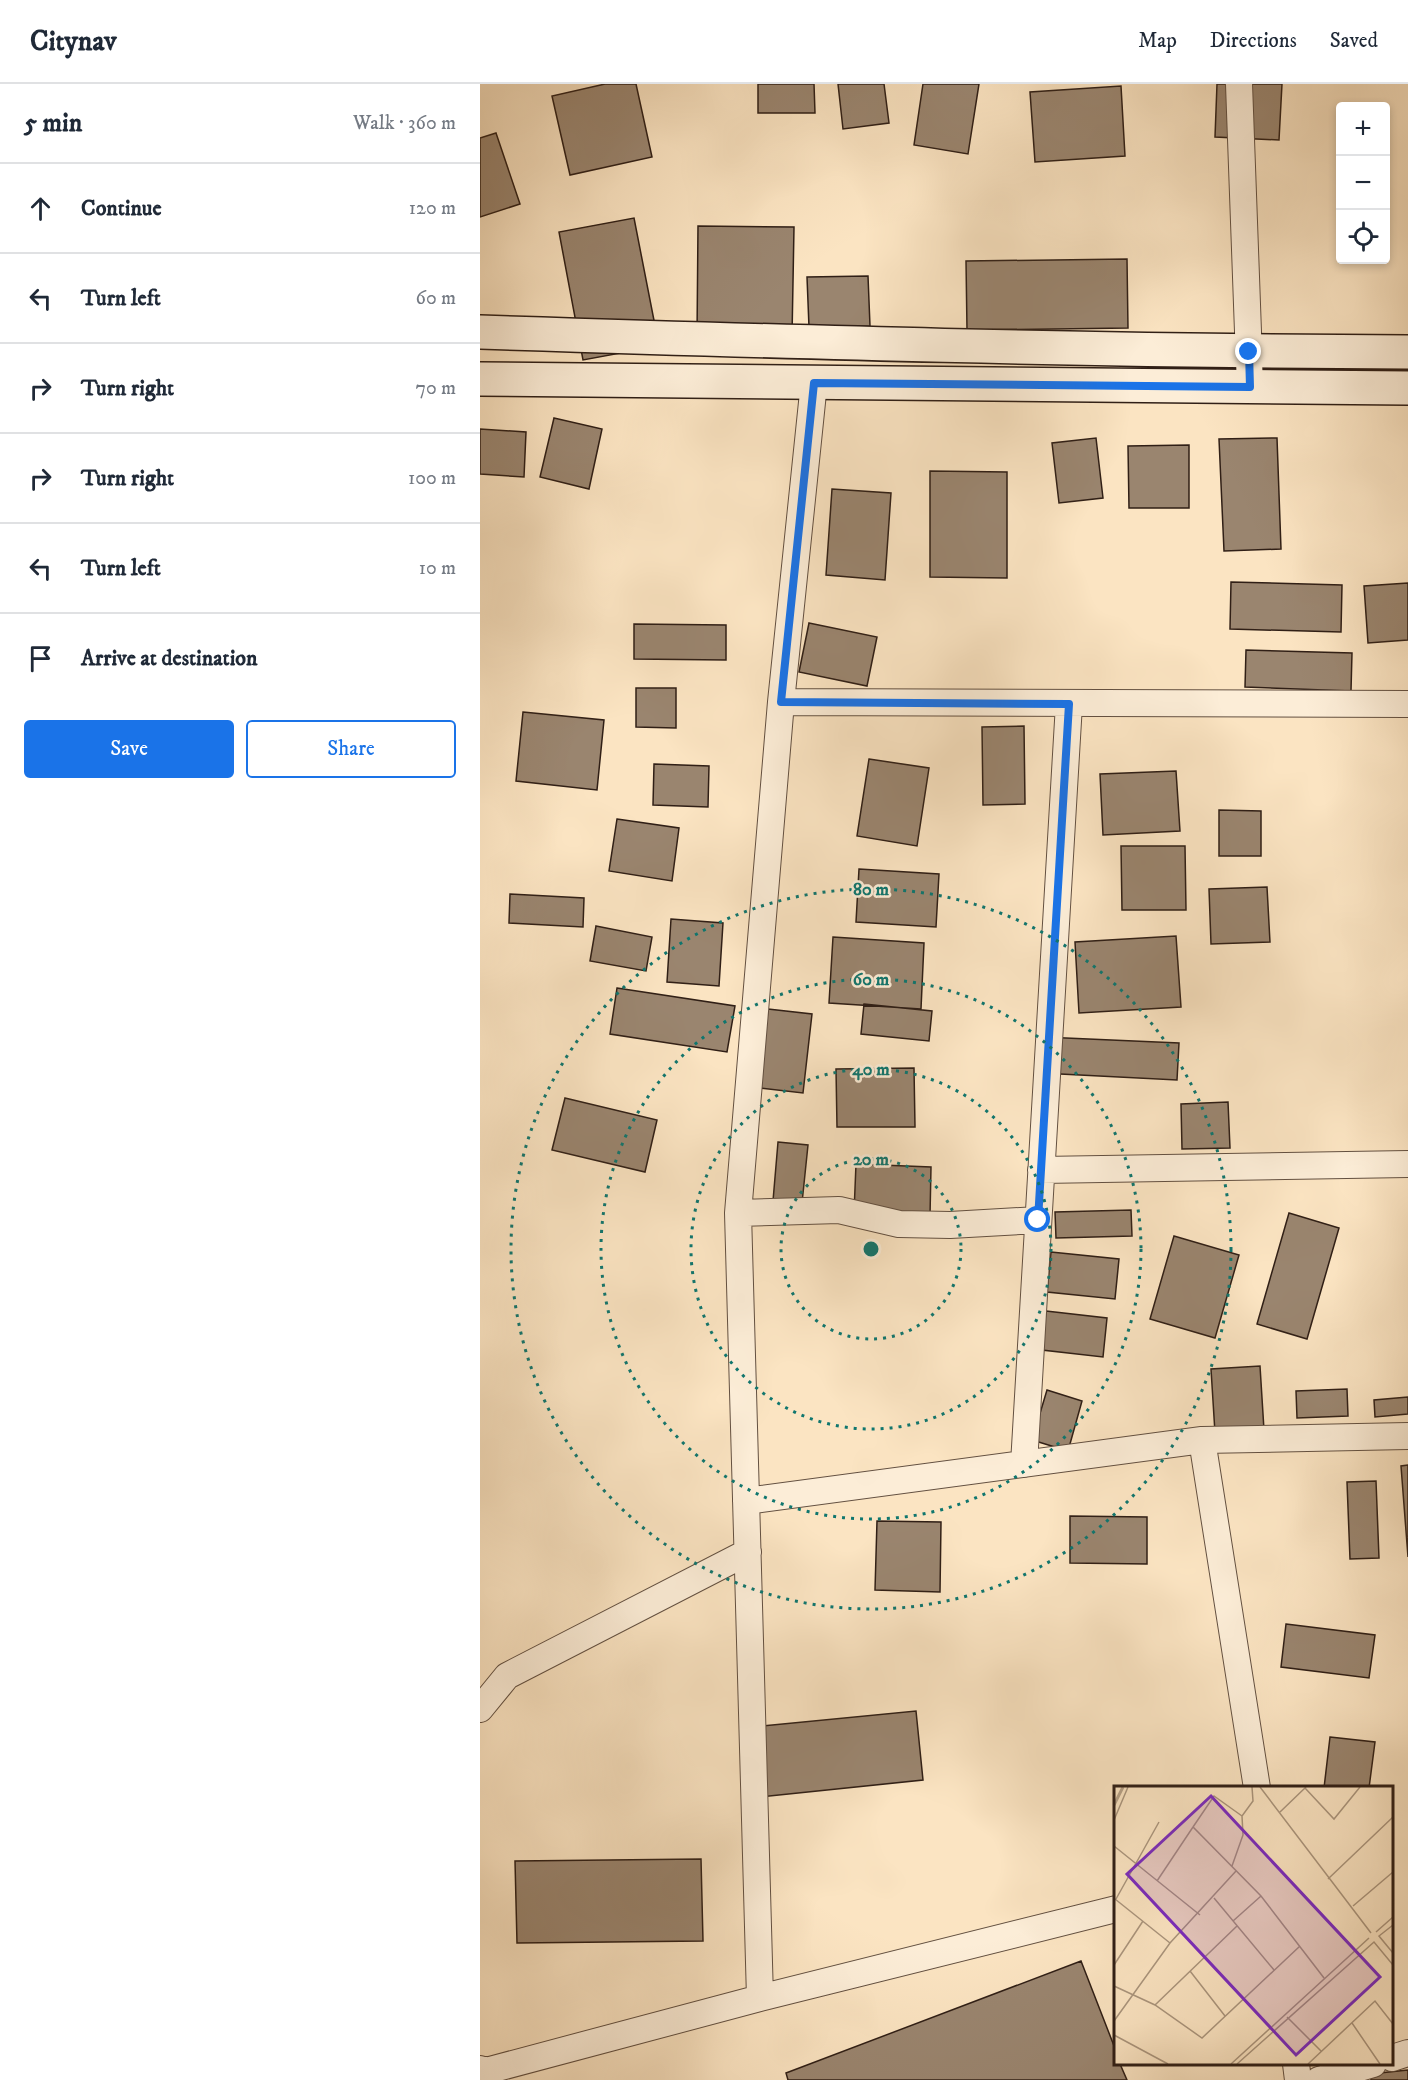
<!DOCTYPE html>
<html lang="en">
<head>
<meta charset="utf-8">
<style>
	:root { --surface:#fff; --page:#f6f6f7; --text:#1f2937; --muted:#747a83; --line:#e0e1e3; --accent:#1a73e8 }
	body { margin:0; font-family:"IM FELL DW Pica",serif; background:var(--page); color:var(--text) }
	.controls { position:absolute; right:18px; top:18px; display:grid; overflow:hidden; border-radius:6px; box-shadow:0 3px 9px #0003 }
	.controls button { width:54px; height:54px; display:grid; place-items:center; padding:0; border:0; border-bottom:2px solid var(--line); background:var(--surface); color:var(--text); font:30px sans-serif }
	.stop { position:absolute; width:18px; height:18px; margin:-14px; border:4px solid #1a73e8; border-radius:50%; background:#fff }
	.stop.end { background:#1a73e8; border-color:#fff; box-shadow:0 2px 6px #0008 }
	.list { margin:0; padding:0; list-style:none }
	h2 { display:flex; justify-content:space-between; align-items:center; height:78px; margin:0; padding:0 24px; font-size:26px }
	h2 small { font-size:20px; font-weight:400; color:var(--muted) }
	.list li { display:grid; grid-template-columns:39px 1fr auto; gap:18px; align-items:center; box-sizing:border-box; height:90px; padding:0 24px; border-top:2px solid var(--line) }
	.list b { display:block; font-size:22px; white-space:nowrap }
	.list em { font-size:20px; font-style:normal; color:var(--muted) }
	.actions { display:flex; gap:12px; padding:18px 24px }
	.actions a { flex:1; padding:14px 0; border:2px solid var(--accent); border-radius:6px; text-align:center; font-size:21px; color:var(--accent) }
	.actions .main { background:var(--accent); color:#fff }
	.icon { flex:none; width:33px; height:33px; fill:none; stroke:currentColor; stroke-width:2; stroke-linecap:round; stroke-linejoin:round }
	.map { position:relative; flex:none; width:928px; height:1996px; overflow:hidden }
	header { display:flex; align-items:center; gap:36px; box-sizing:border-box; height:84px; padding:0 30px; background:var(--surface); border-bottom:2px solid var(--line) }
	header strong { font-size:28px }
	nav { display:flex; gap:33px; margin-inline-start:auto; font-size:21px }
	main { display:flex }
	aside { flex:1; background:var(--surface) }
	.map>svg:first-child { display:block }
	.building { fill:#9a856f; stroke:#301f16; stroke-width:1.5 }
	.lines { fill:none; stroke-linecap:round; stroke-linejoin:round }
	.street-casing { stroke:#635041; stroke-width:28 }
	.secondary-casing { stroke:#301f16; stroke-width:36 }
	.street { stroke:#fcedd7; stroke-width:26 }
	.secondary { stroke:#fcedd7; stroke-width:33 }
	.route { stroke:#1a73e8; stroke-width:8 }
	.ring { fill:none; stroke:#0f766e; stroke-width:3; stroke-dasharray:3 6 }
	.inset-river { fill:none; stroke:#b6a188; stroke-width:3 }
	.inset-road { fill:none; stroke:#aa957d; stroke-width:1.5 }
	.view { fill:#7b2cbf; fill-opacity:0.15; stroke:#7b2cbf; stroke-width:3 }
	.inset-edge { fill:none; stroke:#301f16; stroke-width:3 }
	.centre { fill:#0f766e; stroke:#fcedd7; stroke-width:3 }
	.ring-label { font-size:18px; text-anchor:middle; font-weight:bold; fill:#0f766e; stroke:#fcedd7; stroke-width:5; stroke-linejoin:round; paint-order:stroke }
</style>
</head>
<body>
<header>
<strong>Citynav</strong>
<nav><a>Map</a><a>Directions</a><a>Saved</a></nav>
</header>
<main>
<aside>
<h2>5 min<small>Walk · 360 m</small></h2>
<ul class="list">
<li><svg class="icon" aria-label="ahead" viewBox="0 0 24 24"><path d="M12 20V5M6 11l6-6 6 6"/></svg><div><b>Continue</b></div><em>120 m</em></li>
<li><svg class="icon" aria-label="left" viewBox="0 0 24 24"><path d="M17 20v-9H6M10 6l-5 5 5 5"/></svg><div><b>Turn left</b></div><em>60 m</em></li>
<li><svg class="icon" aria-label="right" viewBox="0 0 24 24"><path d="M7 20v-9h11M14 6l5 5-5 5"/></svg><div><b>Turn right</b></div><em>70 m</em></li>
<li><svg class="icon" aria-label="right" viewBox="0 0 24 24"><path d="M7 20v-9h11M14 6l5 5-5 5"/></svg><div><b>Turn right</b></div><em>100 m</em></li>
<li><svg class="icon" aria-label="left" viewBox="0 0 24 24"><path d="M17 20v-9H6M10 6l-5 5 5 5"/></svg><div><b>Turn left</b></div><em>10 m</em></li>
<li><svg class="icon" aria-label="arrive" viewBox="0 0 24 24"><path d="M6 21V4h12l-3 4 3 4H6"/></svg><div><b>Arrive at destination</b></div></li>
</ul>
<div class="actions"><a class="main">Save</a><a>Share</a></div>
</aside>
<div class="map">
<svg width="928" height="1996" viewBox="0 0 928 1996">
	<rect width="100%" height="100%" fill="#fbe4c2"/>
	<filter id="stains"><feTurbulence type="fractalNoise" baseFrequency=".00333" numOctaves="4"/><feColorMatrix values="0 0 0 0 .2 0 0 0 0 .09 0 0 0 0 .02 0 0 0 .5 -.17"/></filter>
	<radialGradient id="worn" r=".72"><stop offset=".6" stop-color="#630" stop-opacity="0"/><stop offset="1" stop-color="#630" stop-opacity=".3"/></radialGradient>
	<!-- building -->
	<path class="building" d="M125 0H156L172 73 90 91 72 12Z
		M278 0H334L335 29H278Z
		M358 0H404L409 39 363 45Z
		M443 0H499L488 70 434 61Z
		M737 0H802L799 56 735 53Z
		M641 2 645 72 555 78 550 8Z
		M16 49 40 120 0 133V54Z
		M154 134 179 262 103 276 79 148Z
		M218 142 314 143 312 253 217 252Z
		M647 175 648 244 487 246 486 177Z
		M388 192 390 242 329 243 327 193Z
		M74 334 122 345 109 405 60 393Z
		M0 345 46 348 44 393 0 390Z
		M616 354 623 414 579 419 572 359Z
		M797 354 801 465 744 467 739 355Z
		M709 361V424H649L648 362Z
		M450 387 527 388V494L450 493Z
		M352 405 411 409 405 496 346 491Z
		M751 498 862 501 861 548 750 545Z
		M928 499V556L888 559 884 502Z
		M329 539 397 553 387 602 319 588Z
		M154 540 246 541V576L154 575Z
		M766 566 872 569 871 607 765 603Z
		M156 604H196V644L156 643Z
		M43 628 124 636 117 706 36 697Z
		M544 642 545 720 503 721 502 643Z
		M389 675 449 684 437 762 377 752Z
		M174 680 229 682 228 723 173 721Z
		M696 687 700 747 623 751 620 690Z
		M739 726 781 727V772H739Z
		M137 735 199 744 192 797 129 787Z
		M641 762H705L706 826H642Z
		M379 785 459 790 456 843 376 838Z
		M787 803 790 858 731 860 729 805Z
		M30 810 104 814 103 843 29 839Z
		M191 835 243 839 239 902 187 898Z
		M116 842 172 853 166 887 110 877Z
		M696 852 701 923 599 929 595 858Z
		M353 853 444 859 441 925 349 919Z
		M137 904 255 922 247 968 130 950Z
		M384 920 452 927 449 957 381 950Z
		M288 925 332 930 323 1009 280 1004Z
		M563 953 699 959 697 996 561 989Z
		M434 984 435 1043H357L356 985Z
		M85 1014 177 1036 165 1088 72 1066Z
		M748 1018 750 1064 702 1065 701 1020Z
		M298 1058 328 1061 322 1119 293 1117Z
		M376 1080 451 1083 450 1132 374 1129Z
		M651 1126 652 1152 576 1154 575 1128Z
		M809 1129 859 1144 827 1255 777 1240Z
		M694 1152 759 1171 735 1254 670 1235Z
		M571 1168 639 1175 635 1215 567 1208Z
		M566 1227 627 1234 623 1273 562 1266Z
		M780 1282 784 1346 735 1349 731 1285Z
		M867 1305 868 1332 817 1334 816 1307Z
		M567 1306 602 1317 588 1367 552 1356Z
		M928 1313V1330L895 1333 894 1316Z
		M928 1381V1473L921 1382Z
		M896 1397 899 1474 870 1475 867 1398Z
		M590 1432 667 1433V1480L590 1479Z
		M397 1437 461 1438 460 1508 395 1506Z
		M806 1540 895 1551 889 1594 801 1583Z
		M436 1627 443 1696 280 1713 272 1643Z
		M850 1653 895 1658 889 1704H844Z
		M221 1775 223 1857 37 1859 35 1777Z
		M601 1877 636 1967V1980H640L647 1996H308L306 1989Z
		M928 1986V1996H891L890 1990Z"/>
	<g class="lines">
		<defs>
			<path id="street" d="M759 0 770 303
				M334 299 301 618 258 1129 280 1914 636 1825
				M301 618 928 620
				M561 1086 928 1080
				M258 1129 359 1126 419 1140 470 1141 558 1136
				M722 1356 777 1704
				M544 1380 589 620
				M266 1417 722 1356 928 1352
				M0 1625 27 1592 268 1468
				M912 1974 928 1969
				M816 1980 818 1996
				M0 1985 6 1987 280 1914
				M839 1996 893 1980"/>
			<path id="secondary" d="M0 248C309 258 619 267 928 268
				M0 295 928 304"/>
		</defs>
		<!-- street casing -->
		<use href="#street" class="street-casing"/>
		<!-- secondary casing -->
		<use href="#secondary" class="secondary-casing"/>
		<!-- street -->
		<use href="#street" class="street"/>
		<!-- secondary -->
		<use href="#secondary" class="secondary"/>
	</g>
	<g class="lines">
		<!-- route -->
		<path class="route" d="M558 1136 589 620 301 618 334 299 770 303 769 268"/>
	</g>
	<!-- distance rings -->
	<g class="ring">
		<circle cx="391" cy="1165" r="90"/>
		<circle cx="391" cy="1165" r="180"/>
		<circle cx="391" cy="1165" r="270"/>
		<circle cx="391" cy="1165" r="360"/>
	</g>
	<!-- overview -->
	<g transform="translate(634 1702)">
		<rect width="279" height="279" fill="#fbe4c2"/>
		<path class="inset-river" d="M0 19 9 1"/>
		<path class="inset-road" d="M146 1 257 147M191 2 220 33 246 1M166 26 192 1M0 34 14 1M79 41 100 10 128 30M0 60 86 129M118 80 129 49 128 30 139 15 138 1M214 93 279 31M43 95 79 41 147 110 210 192M100 112 160 184M1 113 56 157M2 113 45 36M239 120 279 86M119 135 147 110M279 139 265 150 279 167M262 146 279 131M0 179 29 135M76 185 111 230M0 200 41 219 88 252 186 160M41 219 123 140M173 231 207 265M0 235 56 157 122 85M238 237 266 278M0 249 54 278M117 278 255 152M123 278 260 156 279 179M194 278 261 215 279 238"/>
		<path class="view" d="M97 10 266 191 182 269 13 88Z"/>
		<rect width="279" height="279" class="inset-edge"/>
	</g>
	<circle cx="391" cy="1165" r="9" class="centre"/>
	<g class="ring-label">
		<text x="391" y="811">80 m</text>
		<text x="391" y="901">60 m</text>
		<text x="391" y="991">40 m</text>
		<text x="391" y="1081">20 m</text>
	</g>
	<rect width="100%" height="100%" filter="url(#stains)"/>
	<rect width="100%" height="100%" fill="url(#worn)"/>
</svg>
<div class="controls">
<button>+</button>
<button>−</button>
<button><svg class="icon" aria-label="locate" viewBox="0 0 24 24"><circle cx="12" cy="12" r="6"/><path d="M12 2v4M12 18v4M2 12h4M18 12h4"/></svg></button>
</div>
<div class="stop" style="left:558px;top:1136px"></div>
<div class="stop end" style="left:769px;top:268px"></div>
</div>
</main>
</body>
</html>
